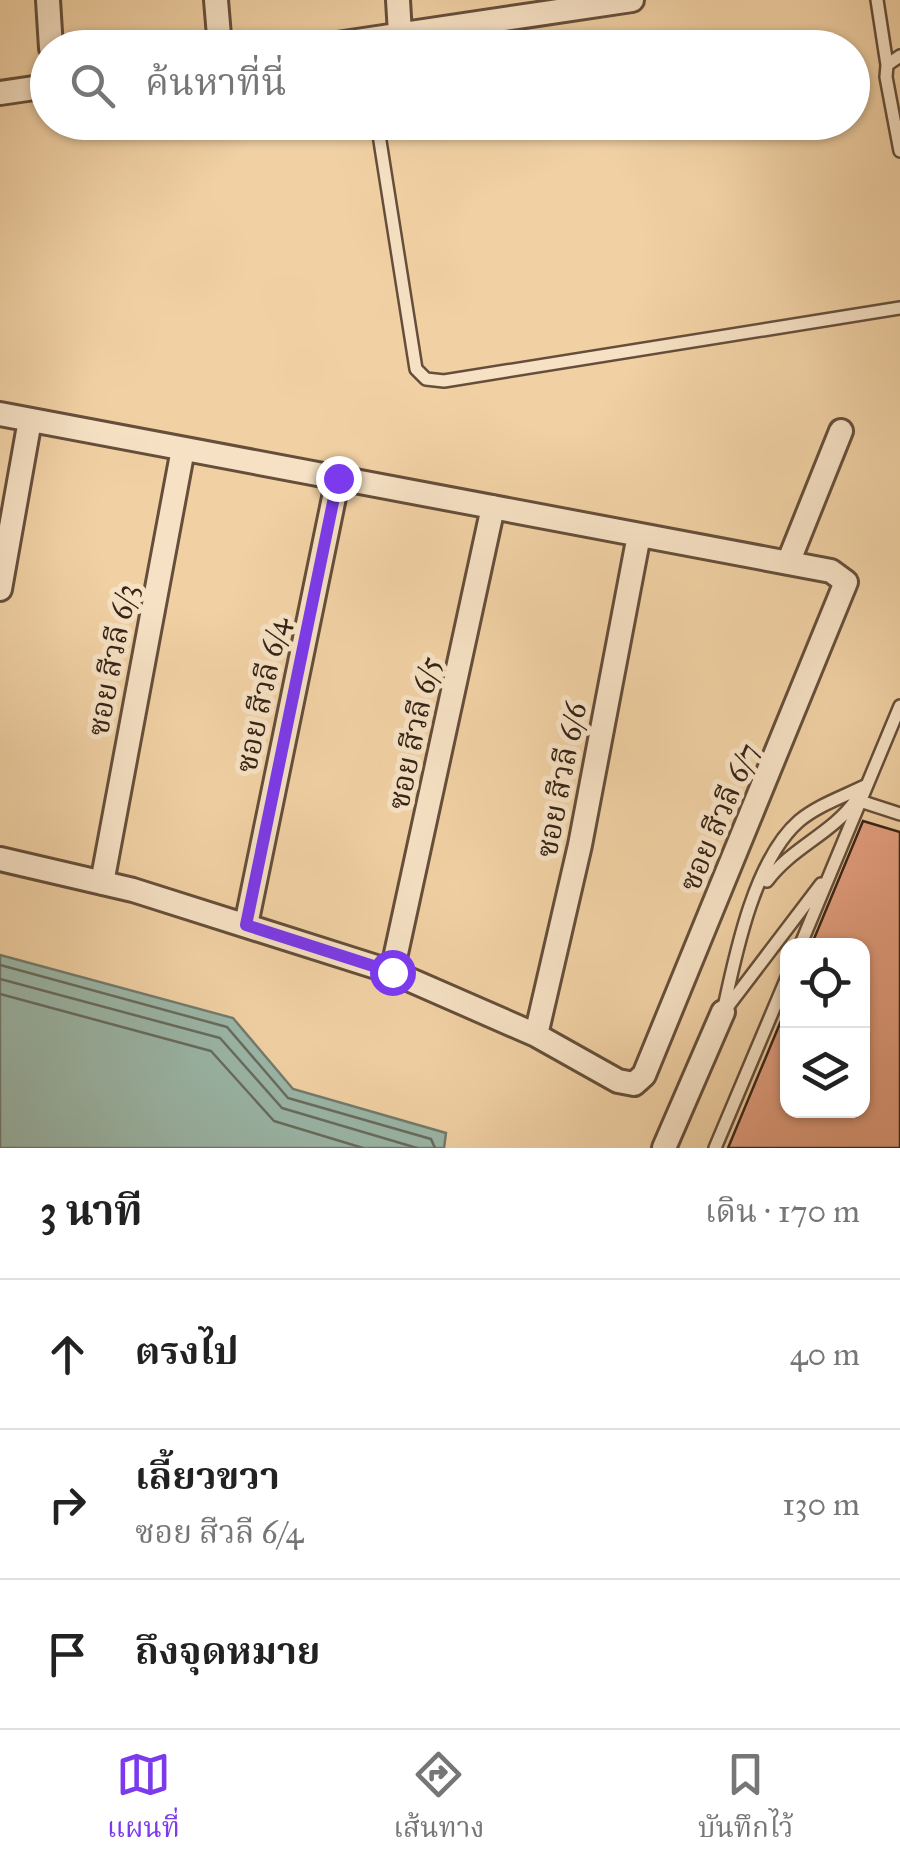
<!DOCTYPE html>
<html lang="th">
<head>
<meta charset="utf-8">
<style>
	:root { --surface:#fff; --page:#f6f6f6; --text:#222; --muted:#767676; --line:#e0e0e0; --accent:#7c3aed }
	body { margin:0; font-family:"IM FELL Great Primer","Noto Serif Thai",serif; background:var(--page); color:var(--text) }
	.controls { position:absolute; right:30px; bottom:30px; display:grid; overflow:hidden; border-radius:20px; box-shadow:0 2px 8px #0004 }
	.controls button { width:90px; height:90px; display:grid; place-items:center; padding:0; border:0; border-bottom:2px solid var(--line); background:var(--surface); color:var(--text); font:50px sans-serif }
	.stop { position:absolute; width:30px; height:30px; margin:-22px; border:8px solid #7c3aed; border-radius:50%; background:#fff }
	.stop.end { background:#7c3aed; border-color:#fff; box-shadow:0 2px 10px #0008 }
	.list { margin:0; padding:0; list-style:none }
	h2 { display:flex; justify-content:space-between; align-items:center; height:130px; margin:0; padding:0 40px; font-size:42px }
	h2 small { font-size:32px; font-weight:400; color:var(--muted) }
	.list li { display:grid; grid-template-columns:65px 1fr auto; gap:30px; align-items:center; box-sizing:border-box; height:150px; padding:0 40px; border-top:2px solid var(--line) }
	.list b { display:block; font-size:38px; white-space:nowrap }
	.list p { margin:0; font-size:32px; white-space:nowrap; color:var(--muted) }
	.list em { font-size:32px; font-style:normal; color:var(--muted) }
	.icon { flex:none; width:55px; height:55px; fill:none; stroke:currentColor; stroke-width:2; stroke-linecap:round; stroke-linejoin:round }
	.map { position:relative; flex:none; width:900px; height:1148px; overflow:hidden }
	.search { position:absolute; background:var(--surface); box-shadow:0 2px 8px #0004; left:30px; right:30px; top:30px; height:110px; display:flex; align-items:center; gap:25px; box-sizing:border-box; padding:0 35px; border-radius:55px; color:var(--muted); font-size:38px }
	.sheet { height:580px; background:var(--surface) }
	nav { display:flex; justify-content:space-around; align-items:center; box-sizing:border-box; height:140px; border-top:2px solid var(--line); background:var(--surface); font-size:28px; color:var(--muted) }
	nav a { display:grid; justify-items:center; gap:5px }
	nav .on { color:var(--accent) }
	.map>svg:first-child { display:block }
	.water { fill:#9bb7a8; stroke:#737c6e; stroke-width:2.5 }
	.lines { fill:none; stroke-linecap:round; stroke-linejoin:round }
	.shore { stroke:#686d5f; stroke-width:2.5 }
	.building { fill:#e7a081; stroke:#362316; stroke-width:2.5 }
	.service-casing { stroke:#654e3a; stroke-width:16 }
	.minor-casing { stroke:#654e3a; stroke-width:28 }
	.service { stroke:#f6e1c4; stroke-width:11 }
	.minor { stroke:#f6e1c4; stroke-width:22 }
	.route { stroke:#7c3aed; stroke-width:12 }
	.labels { text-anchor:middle; stroke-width:10; stroke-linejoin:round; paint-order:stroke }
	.street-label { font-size:30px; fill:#362316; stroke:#f6e1c4 }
</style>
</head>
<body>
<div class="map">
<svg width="900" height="1148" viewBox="0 0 900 1148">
	<rect width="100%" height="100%" fill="#f1d1a4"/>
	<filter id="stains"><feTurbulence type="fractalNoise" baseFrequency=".002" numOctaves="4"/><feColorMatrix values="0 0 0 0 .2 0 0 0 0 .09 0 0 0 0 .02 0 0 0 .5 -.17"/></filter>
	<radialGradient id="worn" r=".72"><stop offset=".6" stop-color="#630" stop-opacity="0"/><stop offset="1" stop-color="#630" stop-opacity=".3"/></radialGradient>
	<!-- water -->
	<path class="water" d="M0 955 233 1018 293 1089 446 1133 444 1148H0Z"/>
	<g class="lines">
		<!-- shore -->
		<path class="shore" d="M0 965 227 1027 288 1098 431 1139 435 1148
			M0 979 220 1038 282 1108 417 1148
			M0 994 211 1051 274 1121 363 1148"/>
	</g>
	<!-- building -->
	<path class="building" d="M863 821 900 832V1148H728L788 1004V1110H862V946H811Z"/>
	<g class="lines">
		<defs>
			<path id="service" d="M877 0 887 65
				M900 56 887 65 886 77 900 151
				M377 122 416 369 426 379 444 381 900 308
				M860 801 900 814
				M767 881C792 847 832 834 856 800
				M800 946 900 706
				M726 1009 821 884
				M723 1012C735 956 754 860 799 821 818 805 845 796 867 785
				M715 1148 788 975"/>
			<path id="minor" d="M48 0 51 48
				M216 0 220 48
				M398 0 400 34
				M310 48 632 0
				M0 93 48 86
				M0 414 831 571 846 582 644 1075 634 1084 618 1081 536 1035 392 972 133 890 0 859
				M788 563 841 431
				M0 589 30 420
				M102 883 183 449
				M246 925 338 478
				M392 972 493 507
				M536 1035 580 845 639 535
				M664 1148 723 1012"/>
		</defs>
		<!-- service casing -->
		<use href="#service" class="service-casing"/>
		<!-- minor casing -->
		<use href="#minor" class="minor-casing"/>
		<!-- service -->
		<use href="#service" class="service"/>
		<!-- minor -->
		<use href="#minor" class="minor"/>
	</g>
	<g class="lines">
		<!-- route -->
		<path class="route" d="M338 478 246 925 392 972"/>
	</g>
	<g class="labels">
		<!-- street labels -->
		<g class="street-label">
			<text transform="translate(112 660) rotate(-79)" y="10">ซอย สีวลี 6/3</text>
			<text transform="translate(262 695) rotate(-78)" y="10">ซอย สีวลี 6/4</text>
			<text transform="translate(414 733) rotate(-78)" y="10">ซอย สีวลี 6/5</text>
			<text transform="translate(561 780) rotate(-79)" y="10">ซอย สีวลี 6/6</text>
			<text transform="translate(719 817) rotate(-67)" y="10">ซอย สีวลี 6/7</text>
		</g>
	</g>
	<rect width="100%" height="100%" filter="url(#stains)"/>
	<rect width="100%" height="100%" fill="url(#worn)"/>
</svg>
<div class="controls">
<button><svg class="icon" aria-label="locate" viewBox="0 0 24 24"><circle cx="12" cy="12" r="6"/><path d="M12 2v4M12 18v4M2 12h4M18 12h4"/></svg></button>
<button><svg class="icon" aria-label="layers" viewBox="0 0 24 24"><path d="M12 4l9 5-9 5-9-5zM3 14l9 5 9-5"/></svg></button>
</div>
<div class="stop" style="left:392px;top:972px"></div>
<div class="stop end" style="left:338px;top:478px"></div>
<div class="search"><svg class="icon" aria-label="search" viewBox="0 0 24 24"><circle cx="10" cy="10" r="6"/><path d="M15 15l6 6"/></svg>ค้นหาที่นี่</div>
</div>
<section class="sheet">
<h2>3 นาที<small>เดิน · 170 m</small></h2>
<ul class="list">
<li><svg class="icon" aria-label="ahead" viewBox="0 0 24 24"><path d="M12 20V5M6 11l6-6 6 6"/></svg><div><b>ตรงไป</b></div><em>40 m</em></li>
<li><svg class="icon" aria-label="right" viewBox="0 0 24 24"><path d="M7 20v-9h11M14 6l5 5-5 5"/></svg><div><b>เลี้ยวขวา</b><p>ซอย สีวลี 6/4</p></div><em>130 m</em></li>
<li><svg class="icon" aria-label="arrive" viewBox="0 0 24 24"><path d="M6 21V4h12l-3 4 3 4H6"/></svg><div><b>ถึงจุดหมาย</b></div></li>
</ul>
</section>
<nav>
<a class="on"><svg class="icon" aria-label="map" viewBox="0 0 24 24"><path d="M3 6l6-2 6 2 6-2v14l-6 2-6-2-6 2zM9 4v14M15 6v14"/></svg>แผนที่</a>
<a><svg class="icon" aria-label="directions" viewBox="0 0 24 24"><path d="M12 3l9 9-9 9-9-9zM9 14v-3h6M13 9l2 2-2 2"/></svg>เส้นทาง</a>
<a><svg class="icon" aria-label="saved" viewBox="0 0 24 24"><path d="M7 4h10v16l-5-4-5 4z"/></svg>บันทึกไว้</a>
</nav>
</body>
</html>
